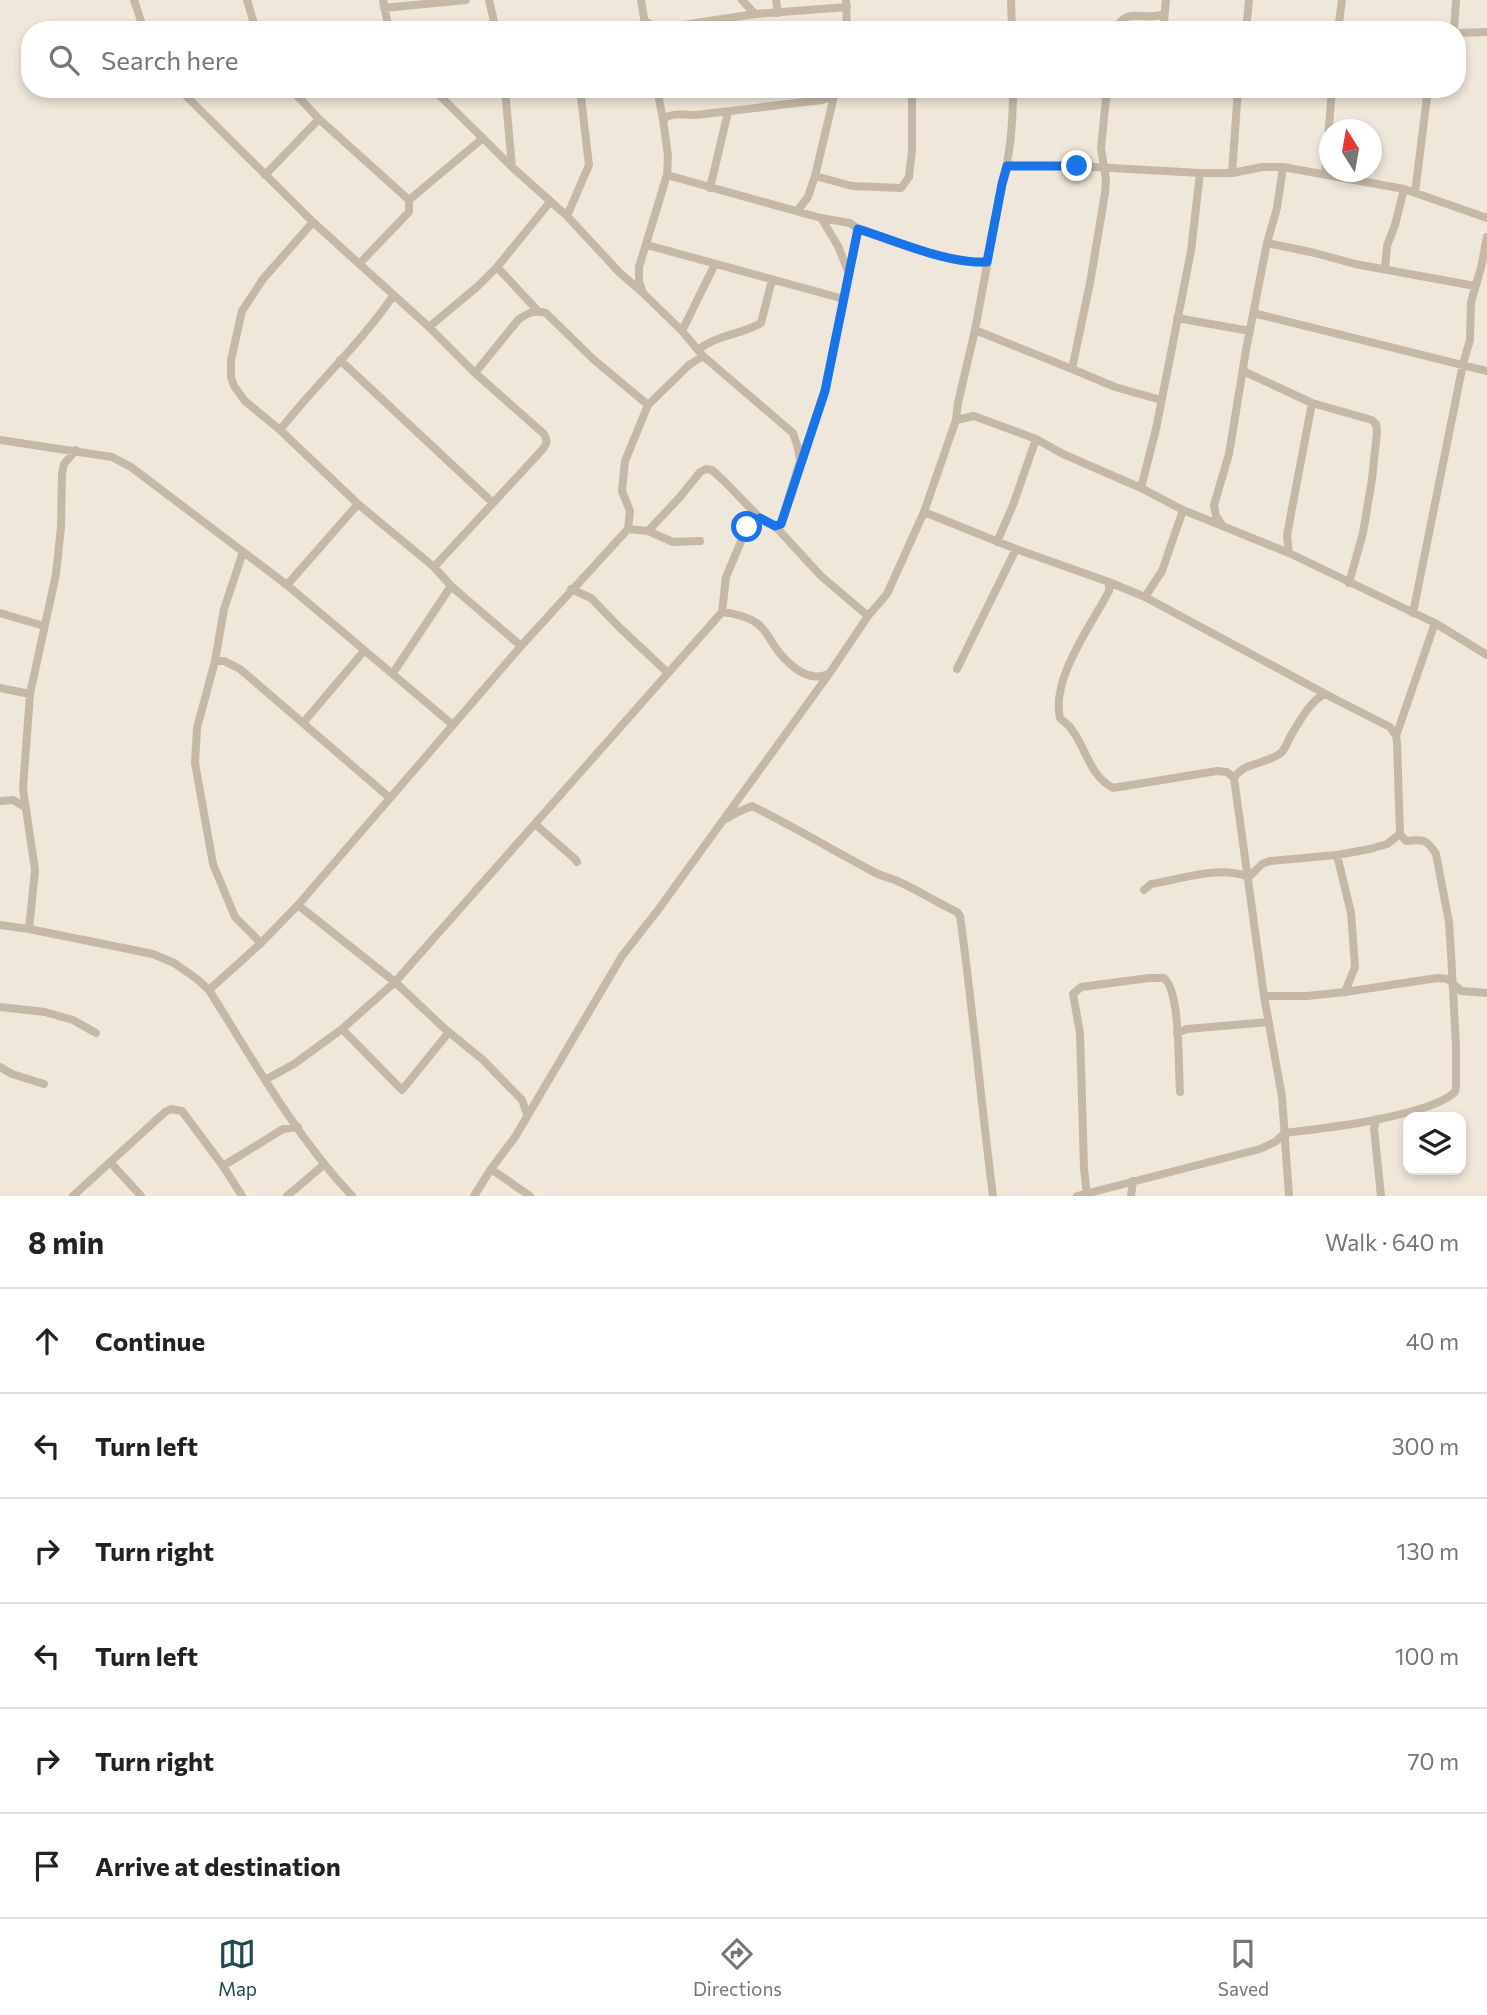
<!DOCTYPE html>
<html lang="en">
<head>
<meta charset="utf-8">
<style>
	:root { --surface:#fff; --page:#f2f2f2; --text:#222; --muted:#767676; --line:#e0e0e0; --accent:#204951 }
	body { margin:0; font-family:Commissioner,sans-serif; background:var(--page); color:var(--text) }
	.controls { position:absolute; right:21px; bottom:21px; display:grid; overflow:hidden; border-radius:14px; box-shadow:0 4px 10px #0003 }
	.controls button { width:63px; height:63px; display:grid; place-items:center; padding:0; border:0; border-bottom:2px solid var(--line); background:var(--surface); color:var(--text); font:35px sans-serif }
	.compass { position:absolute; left:1319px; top:119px; width:63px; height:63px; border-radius:50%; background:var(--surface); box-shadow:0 4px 10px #0003; rotate:349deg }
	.stop { position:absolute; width:21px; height:21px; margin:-16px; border:5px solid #1a73e8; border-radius:50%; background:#fff }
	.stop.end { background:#1a73e8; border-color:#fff; box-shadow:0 2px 7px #0008 }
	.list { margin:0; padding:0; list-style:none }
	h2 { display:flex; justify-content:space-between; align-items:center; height:91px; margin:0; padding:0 28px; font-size:30px }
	h2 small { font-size:23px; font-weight:400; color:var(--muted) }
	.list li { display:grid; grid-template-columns:46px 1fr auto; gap:21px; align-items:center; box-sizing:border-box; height:105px; padding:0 28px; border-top:2px solid var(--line) }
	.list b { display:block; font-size:26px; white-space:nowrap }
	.list em { font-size:23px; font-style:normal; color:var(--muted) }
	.icon { flex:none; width:38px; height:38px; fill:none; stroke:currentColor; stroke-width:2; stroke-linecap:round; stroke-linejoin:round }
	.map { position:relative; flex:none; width:1487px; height:1196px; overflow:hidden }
	.search { position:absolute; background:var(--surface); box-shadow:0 4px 10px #0003; left:21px; right:21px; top:21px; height:77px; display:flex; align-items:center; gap:18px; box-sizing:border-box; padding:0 24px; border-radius:28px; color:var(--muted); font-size:26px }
	.sheet { height:721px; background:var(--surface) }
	nav { display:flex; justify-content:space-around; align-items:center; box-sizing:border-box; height:98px; border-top:2px solid var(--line); background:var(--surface); font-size:19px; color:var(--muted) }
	nav a { display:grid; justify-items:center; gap:4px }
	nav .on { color:var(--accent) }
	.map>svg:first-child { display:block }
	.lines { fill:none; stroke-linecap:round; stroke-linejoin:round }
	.minor { stroke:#c6b8a6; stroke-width:8 }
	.route { stroke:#1a73e8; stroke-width:9 }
</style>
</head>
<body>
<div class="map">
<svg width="1487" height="1196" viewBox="0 0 1487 1196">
	<rect width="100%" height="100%" fill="#efe7d9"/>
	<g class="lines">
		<!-- minor -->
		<path class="minor" d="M134 0 144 30
			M247 0 256 30
			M383 0 389 30
			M489 0 496 30
			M641 0 646 30
			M742 0 755 14
			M776 0 778 13
			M846 0 847 30
			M1011 0 1012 30
			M1166 0 1164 22 1168 30
			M384 8 466 0
			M645 21 654 26 670 27 755 14 847 7
			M239 30 254 26
			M1115 30C1127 5 1144 22 1164 14
			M1246 30 1249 0
			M1338 30 1342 0
			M1454 30 1456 0
			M1457 33 1487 32
			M179 89 313 222 429 327 475 373 544 434C548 441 547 444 542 450L434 567
			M291 89 319 119 409 200V212L360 263
			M433 89 512 167 567 216 619 272 643 293 682 331 703 356 793 433 798 448 800 461 781 524 775 526 760 518 724 481 712 470 706 469 700 472 680 497 648 531
			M505 89 512 167
			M1107 89 1101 148 1106 180 1105 193 1090 283 1072 369 1115 387 1161 400
			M663 119C673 112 684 115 696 115L822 100 835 94
			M1007 166H1077L1200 173H1232L1262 167H1283L1404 189 1487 218
			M1232 173 1238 89
			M265 175 319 119
			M667 175 821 218 850 223 858 229C897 241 947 264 987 263
			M1325 175 1332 89
			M815 176 852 186 901 188 909 177 912 150V89
			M710 188 728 112
			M1415 193 1428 89
			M409 200 483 138
			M798 210 808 197 815 176 835 92
			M567 216 589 165 580 89
			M821 218 838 246 848 271
			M313 222 263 279 242 311 231 360V377L234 386 245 401 280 430 358 504 434 567 451 586 521 646
			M1267 243 1315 253 1355 264 1475 286
			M647 245 844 299
			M497 267 537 310
			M1385 269 1387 246 1395 225 1404 189
			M642 290 639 281V267L667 175 668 156 663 119 657 89
			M1253 313 1487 371
			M1177 318 1250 331
			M429 327 478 286 497 267 550 202
			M975 330 1072 369
			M682 331 715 264
			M698 350C716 335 741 335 761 323L772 280
			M340 360 493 503
			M1243 371 1312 403 1372 420 1376 424 1377 432 1372 479 1363 533 1349 583
			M475 373 518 320C527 313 534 310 546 313L593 359 648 405
			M956 420 958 403 975 330 1002 185C1011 153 1013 122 1013 89
			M280 430C316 384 360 344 393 296
			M0 440 112 457 131 467 287 585 453 725
			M801 460 825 391 858 229
			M1141 488 1156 429 1191 251 1200 173
			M924 512 1016 549 1109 582 1145 597 1333 698 1390 727 1396 736 1397 742 1400 834 1406 841C1423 839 1427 839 1436 854L1449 922 1451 953 1456 1046V1086C1455 1092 1456 1092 1451 1095 1444 1101 1434 1104 1426 1107 1380 1122 1332 1127 1285 1133L1275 1142 1260 1149 1077 1196
			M1222 525 1216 516 1214 505 1229 454 1246 350 1267 243 1277 208 1283 167
			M775 526 821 576 868 616
			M628 529 648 531 673 542 700 541
			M997 542 1013 505 1036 439
			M243 552 224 609 215 661 197 728 195 763 213 864 235 917 261 943
			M1289 553 1287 536 1290 519 1312 403
			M1109 582V591C1091 626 1051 678 1060 718 1063 721 1066 723 1069 726 1086 745 1088 775 1113 788L1217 771 1227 772 1234 778 1264 996 1282 1097 1289 1196
			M287 585 358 504
			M571 589 591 598 619 627 667 672
			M1145 597 1162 571 1183 510
			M722 612C733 613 749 617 758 624 767 631 771 642 778 651 790 666 808 683 829 674L868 616 887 594 924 512 956 420 974 416 1036 439 1063 454 1141 488 1183 510 1289 553 1435 623 1487 655
			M0 613 44 626
			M1413 613 1463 364 1470 340 1471 302 1481 268 1487 237
			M215 661H224L240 669 390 798
			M957 669 1016 549
			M393 673 451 586
			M0 688 30 694
			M303 723 364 651
			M1396 736 1435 623
			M1234 778C1245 761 1267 765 1282 752 1285 748 1288 742 1290 737 1300 721 1308 704 1324 694
			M0 801 13 800 25 807
			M724 820 738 812 752 806C792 826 831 849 870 870 878 875 887 877 895 880 916 889 936 902 957 912L960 916C973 1009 981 1103 993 1196
			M535 824 575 859 577 862
			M1337 855 1351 913 1355 967 1345 992
			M1144 890 1151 884C1182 879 1218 865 1249 877L1262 864 1270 861 1337 855 1370 849 1387 844 1400 834
			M298 905 395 982 445 1029 483 1060 522 1100 527 1114
			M0 925 29 929 153 954 174 963 197 979 209 990C253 1060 295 1135 352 1196
			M29 929 35 870 23 789 30 694 56 574 61 527 62 474 64 464 76 450
			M209 990 261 943 298 905 521 646 628 529 630 511 622 491 625 461 648 405 689 365 703 356
			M1264 996H1307L1345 992 1437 978 1448 979 1461 991 1487 993
			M0 1007 45 1012 73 1020 96 1033
			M342 1029 402 1090 449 1032
			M1177 1033 1187 1029 1269 1022
			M0 1067 12 1074 44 1084
			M265 1080 294 1064 342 1029 395 982 722 612 726 577 747 527 760 518
			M1377 1119 1374 1128 1381 1196
			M110 1162 141 1196
			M223 1166 283 1129 298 1127
			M491 1169 515 1137 622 956 658 910 829 674
			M73 1196 165 1112 171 1109 182 1111 223 1166 242 1196
			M287 1196 320 1168
			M474 1196 491 1169 530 1196
			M1087 1196 1084 1168 1080 1033 1073 994 1081 987 1149 978H1164C1181 992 1178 1068 1180 1092
			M1131 1196 1133 1181"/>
	</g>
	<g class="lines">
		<!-- route -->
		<path class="route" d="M747 527 760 518 775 526 781 524 825 391 858 229C897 241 947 264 987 262L1002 184 1007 166H1077"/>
	</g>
</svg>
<div class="controls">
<button><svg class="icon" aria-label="layers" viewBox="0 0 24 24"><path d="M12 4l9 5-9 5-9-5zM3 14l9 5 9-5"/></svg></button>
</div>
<svg class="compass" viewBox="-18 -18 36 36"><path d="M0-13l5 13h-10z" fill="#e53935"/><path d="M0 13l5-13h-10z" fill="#767676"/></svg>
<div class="stop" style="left:747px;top:527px"></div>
<div class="stop end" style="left:1077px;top:166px"></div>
<div class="search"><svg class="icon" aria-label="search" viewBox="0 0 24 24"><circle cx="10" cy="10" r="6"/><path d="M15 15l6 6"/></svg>Search here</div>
</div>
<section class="sheet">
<h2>8 min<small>Walk · 640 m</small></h2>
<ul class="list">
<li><svg class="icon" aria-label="ahead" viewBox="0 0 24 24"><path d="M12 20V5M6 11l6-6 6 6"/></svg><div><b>Continue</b></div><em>40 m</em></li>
<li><svg class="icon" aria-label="left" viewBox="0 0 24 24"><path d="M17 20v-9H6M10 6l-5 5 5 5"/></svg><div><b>Turn left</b></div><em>300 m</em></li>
<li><svg class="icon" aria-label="right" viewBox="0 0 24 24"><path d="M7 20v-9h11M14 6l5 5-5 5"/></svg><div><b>Turn right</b></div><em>130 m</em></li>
<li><svg class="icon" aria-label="left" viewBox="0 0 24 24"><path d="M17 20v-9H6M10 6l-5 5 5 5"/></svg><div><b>Turn left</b></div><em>100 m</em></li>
<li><svg class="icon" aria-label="right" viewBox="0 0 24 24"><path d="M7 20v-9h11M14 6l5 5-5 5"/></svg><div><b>Turn right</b></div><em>70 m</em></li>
<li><svg class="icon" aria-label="arrive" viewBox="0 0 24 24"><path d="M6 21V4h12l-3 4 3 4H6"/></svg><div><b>Arrive at destination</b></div></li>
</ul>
</section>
<nav>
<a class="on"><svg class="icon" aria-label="map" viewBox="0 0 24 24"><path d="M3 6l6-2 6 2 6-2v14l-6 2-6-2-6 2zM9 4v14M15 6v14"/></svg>Map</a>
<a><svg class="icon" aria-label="directions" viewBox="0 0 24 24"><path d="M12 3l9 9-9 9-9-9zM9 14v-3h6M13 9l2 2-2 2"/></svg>Directions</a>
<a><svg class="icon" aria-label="saved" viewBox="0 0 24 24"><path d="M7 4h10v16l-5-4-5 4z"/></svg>Saved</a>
</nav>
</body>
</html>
